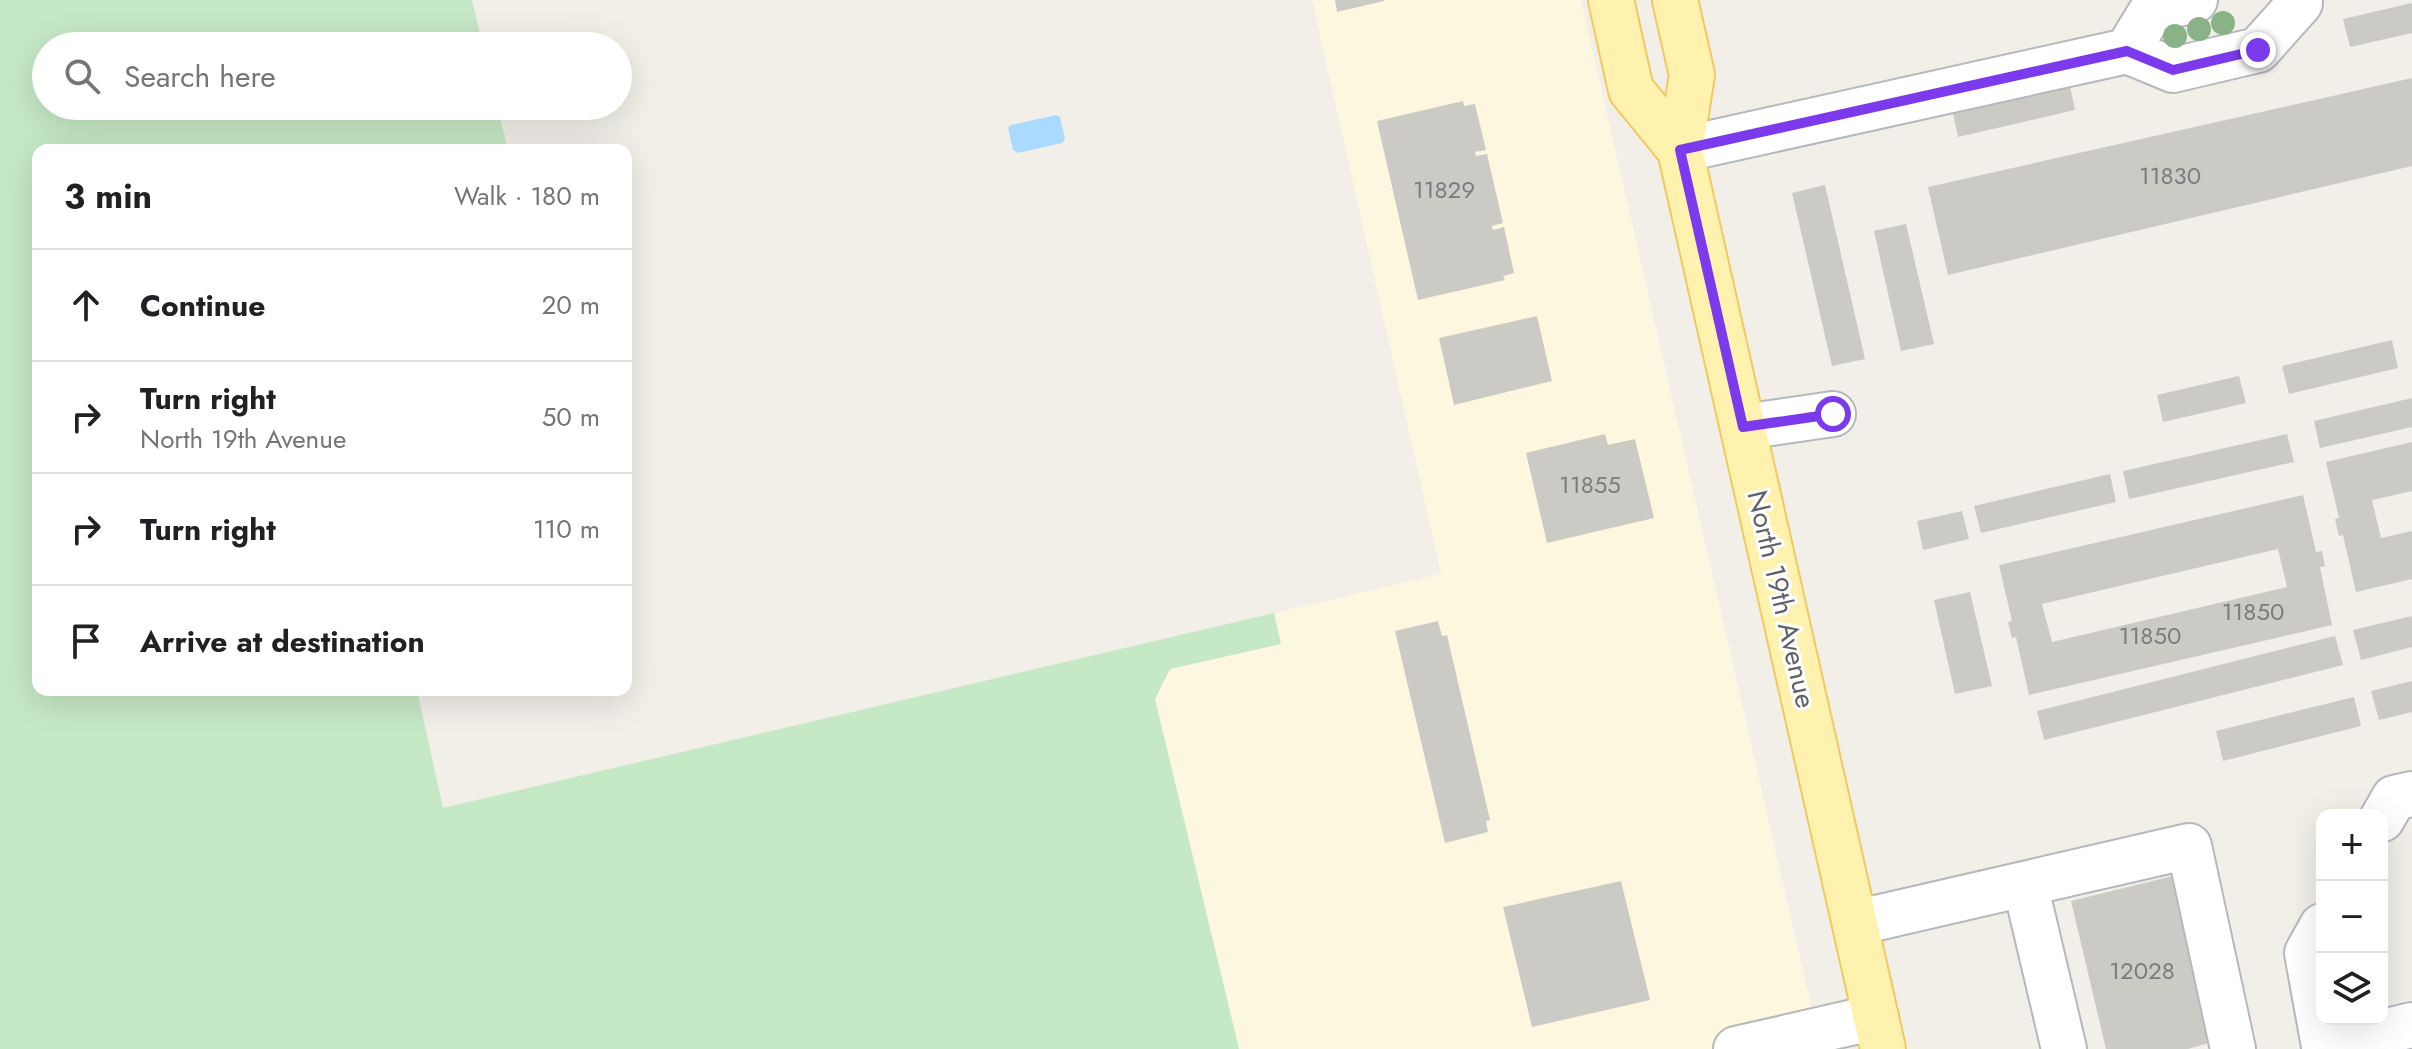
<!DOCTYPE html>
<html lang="en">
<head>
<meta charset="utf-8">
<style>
	:root { --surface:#fff; --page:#f6f6f6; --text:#202124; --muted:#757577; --line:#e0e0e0 }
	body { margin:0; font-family:Jost,sans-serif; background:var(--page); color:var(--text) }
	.controls { position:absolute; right:24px; bottom:24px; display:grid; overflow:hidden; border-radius:16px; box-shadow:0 8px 32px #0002 }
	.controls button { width:72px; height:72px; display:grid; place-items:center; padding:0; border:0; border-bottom:2px solid var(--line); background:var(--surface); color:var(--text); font:40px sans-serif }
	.stop { position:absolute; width:24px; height:24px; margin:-18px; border:6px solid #7c3aed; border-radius:50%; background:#fff }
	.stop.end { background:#7c3aed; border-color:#fff; box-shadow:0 2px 8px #0008 }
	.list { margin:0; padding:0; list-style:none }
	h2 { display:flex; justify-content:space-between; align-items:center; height:104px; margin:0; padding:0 32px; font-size:34px }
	h2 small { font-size:26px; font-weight:400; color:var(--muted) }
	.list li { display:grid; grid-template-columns:52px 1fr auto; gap:24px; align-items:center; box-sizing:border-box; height:112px; padding:0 32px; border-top:2px solid var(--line) }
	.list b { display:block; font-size:30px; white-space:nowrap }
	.list p { margin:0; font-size:26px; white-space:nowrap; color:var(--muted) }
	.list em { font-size:26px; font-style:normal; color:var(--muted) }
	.icon { flex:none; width:44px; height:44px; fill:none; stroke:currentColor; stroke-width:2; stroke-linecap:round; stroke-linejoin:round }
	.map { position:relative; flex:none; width:2412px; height:1049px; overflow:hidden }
	.search { position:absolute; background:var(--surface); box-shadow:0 8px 32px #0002; left:32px; top:32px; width:600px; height:88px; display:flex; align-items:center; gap:20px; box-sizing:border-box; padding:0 28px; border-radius:44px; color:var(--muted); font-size:30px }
	.panel { position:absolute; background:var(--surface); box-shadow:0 8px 32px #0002; left:32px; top:144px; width:600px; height:552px; border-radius:16px }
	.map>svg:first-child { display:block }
	.commercial { fill:#fef7e0 }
	.green { fill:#c5e8c5 }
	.water { fill:#aadaff }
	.building { fill:#cccac5; fill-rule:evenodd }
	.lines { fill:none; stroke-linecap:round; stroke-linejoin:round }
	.minor-casing { stroke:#b5b8bc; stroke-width:48 }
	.major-casing { stroke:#f2c960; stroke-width:48 }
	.minor { stroke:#fff; stroke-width:44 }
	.major { stroke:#fff2af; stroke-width:44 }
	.tree { fill:#89b387 }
	.route { stroke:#7c3aed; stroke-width:10 }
	.labels { text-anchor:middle; stroke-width:6; stroke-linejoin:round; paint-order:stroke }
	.number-label { font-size:24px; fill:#7a7d7f }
	.street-label { font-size:28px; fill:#5f6368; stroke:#fff }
</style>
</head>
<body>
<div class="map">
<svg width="2412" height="1049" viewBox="0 0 2412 1049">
	<rect width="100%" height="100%" fill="#f1efe8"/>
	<!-- commercial -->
	<path class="commercial" d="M1312 0H1581L1821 1049H1239L1155 699 1170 669 1280 644 1274 613 1441 574Z"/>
	<!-- green -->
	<path class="green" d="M0 0H472L483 46H46V106H497L508 150H38V690H417L443 808 1274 613 1281 644 1170 669 1155 699 1239 1049H0Z"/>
	<!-- water -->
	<path class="water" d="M1056 115 1060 117 1065 139 1062 143 1018 153 1013 150 1008 128 1011 125Z"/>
	<!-- building -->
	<path class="building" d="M1335 0H1384V1L1337 12Z
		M2412 3V33L2350 47 2343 19Z
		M2412 78V166L1948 275 1928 187Z
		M2069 82 2075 110 1958 137 1952 109Z
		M1463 101 1464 106 1475 104 1486 150 1475 152 1476 156 1487 154 1503 223 1492 226 1493 230 1504 227 1514 273 1503 276 1505 280 1418 300 1377 121Z
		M1825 185 1865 359 1832 366 1792 193Z
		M1906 224 1934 344 1901 351 1874 231Z
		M1537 316 1552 381 1454 405 1439 338Z
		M2392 340 2398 368 2289 394 2282 366Z
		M2239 376 2246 403 2163 422 2157 395Z
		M2412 398V427L2320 448 2314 421Z
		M1605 434 1608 445 1635 439 1654 518 1547 543 1526 453Z
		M2287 434 2294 462 2129 499 2123 471Z
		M2412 442V491L2372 500 2381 538 2412 531V579L2356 592 2343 535 2339 536 2335 519 2339 518 2326 462Z
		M2110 474 2116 502 1981 533 1974 506Z
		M2303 495 2316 552 2322 551 2325 566 2320 567 2332 625 2029 695 2016 637 2012 638 2008 622 2012 621 1999 565ZM2278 549 2287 587 2052 642 2042 604Z
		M1962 511 1969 539 1923 550 1917 521Z
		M1970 592 1992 686 1955 694 1934 600Z
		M2412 616V647L2361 660 2353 630Z
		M1438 621 1442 636 1447 635 1490 820 1486 821 1488 832 1445 843 1395 631Z
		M2335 636 2343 665 2044 740 2037 711Z
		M2412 681V712L2379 720 2371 691Z
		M2354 697 2361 726 2223 761 2216 731Z
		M2173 876 2212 1042 2188 1049H2106L2071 901Z
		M1621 881 1650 1000 1532 1027 1503 907Z"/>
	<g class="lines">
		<defs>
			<path id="minor" d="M2127 51 2152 10 2195 0
				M1680 150 2127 51 2173 70 2258 50 2300 3
				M1743 427 1833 414
				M2382 819 2394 798 2412 794
				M2025 884 2064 1049
				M1855 923 2189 846 2233 1049
				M2322 926 2307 953 2324 1046 2412 1025
				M1736 1049 1876 1017"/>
			<path id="major" d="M1611 0 1631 90 1680 150
				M1675 0 1692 75 1680 150 1883 1049"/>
		</defs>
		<!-- minor casing -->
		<use href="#minor" class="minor-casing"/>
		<!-- major casing -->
		<use href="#major" class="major-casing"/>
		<!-- minor -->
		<use href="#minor" class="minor"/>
		<!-- major -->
		<use href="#major" class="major"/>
	</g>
	<!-- trees -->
	<g class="tree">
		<circle cx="2223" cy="23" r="12"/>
		<circle cx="2199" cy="29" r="12"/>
		<circle cx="2175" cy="36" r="12"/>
	</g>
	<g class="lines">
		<!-- route -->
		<path class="route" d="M1833 414 1743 427 1680 150 2127 51 2173 70 2258 50"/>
	</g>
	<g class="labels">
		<!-- number labels -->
		<g class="number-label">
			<text x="2170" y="184">11830</text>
			<text x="1444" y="198">11829</text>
			<text x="1590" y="493">11855</text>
			<text x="2253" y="620">11850</text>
			<text x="2150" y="644">11850</text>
			<text x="2142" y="979">12028</text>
		</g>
		<!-- street labels -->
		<g class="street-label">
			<text transform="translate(1782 599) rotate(77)" y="10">North 19th Avenue</text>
		</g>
	</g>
</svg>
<div class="controls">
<button>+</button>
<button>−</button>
<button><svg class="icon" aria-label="layers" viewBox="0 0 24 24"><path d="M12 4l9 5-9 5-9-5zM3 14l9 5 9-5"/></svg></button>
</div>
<div class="stop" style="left:1833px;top:414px"></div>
<div class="stop end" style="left:2258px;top:50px"></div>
<div class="search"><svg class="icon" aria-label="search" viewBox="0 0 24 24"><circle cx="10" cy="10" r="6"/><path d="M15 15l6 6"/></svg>Search here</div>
<section class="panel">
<h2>3 min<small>Walk · 180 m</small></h2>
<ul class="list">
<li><svg class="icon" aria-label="ahead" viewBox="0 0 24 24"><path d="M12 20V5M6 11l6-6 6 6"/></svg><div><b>Continue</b></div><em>20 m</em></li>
<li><svg class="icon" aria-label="right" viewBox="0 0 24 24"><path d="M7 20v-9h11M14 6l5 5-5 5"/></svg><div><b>Turn right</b><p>North 19th Avenue</p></div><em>50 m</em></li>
<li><svg class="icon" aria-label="right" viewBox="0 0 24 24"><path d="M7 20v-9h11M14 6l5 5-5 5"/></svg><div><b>Turn right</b></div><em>110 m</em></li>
<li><svg class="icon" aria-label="arrive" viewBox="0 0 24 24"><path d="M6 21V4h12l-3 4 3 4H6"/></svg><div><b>Arrive at destination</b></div></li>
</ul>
</section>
</div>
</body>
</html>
